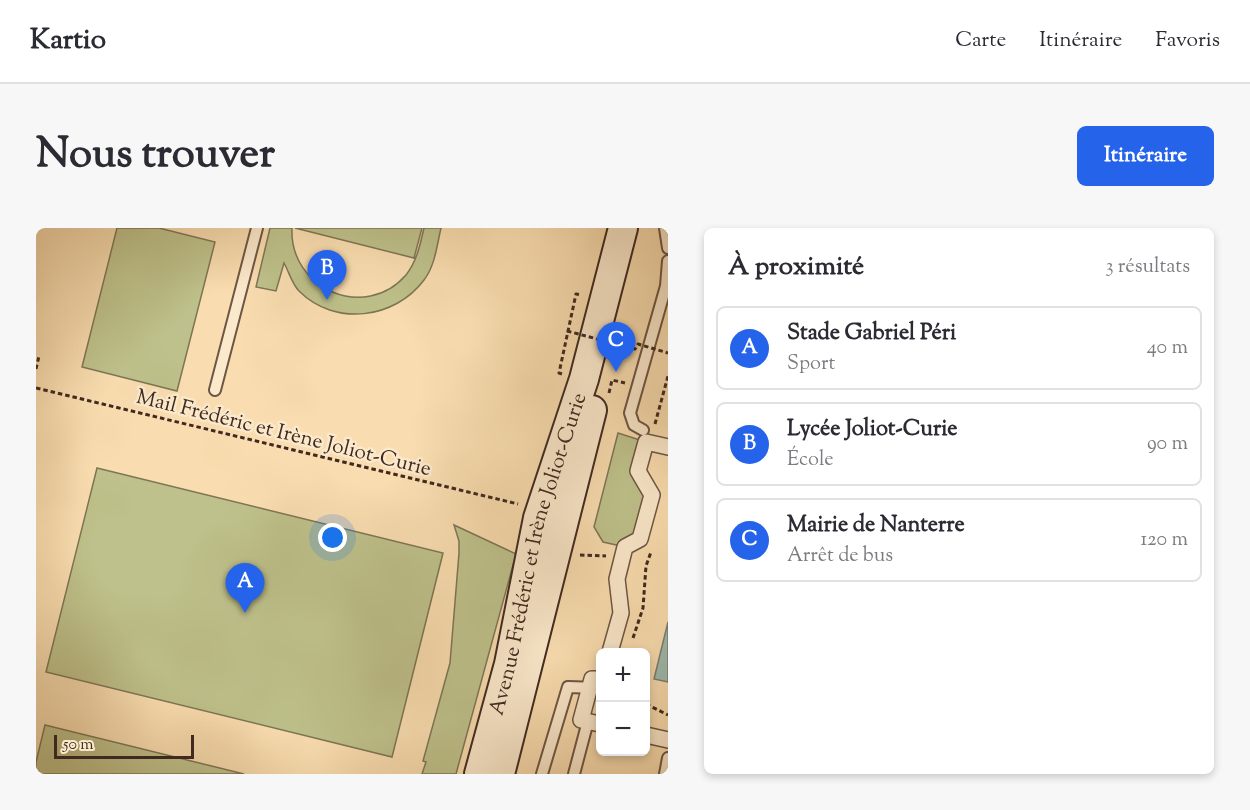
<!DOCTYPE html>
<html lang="fr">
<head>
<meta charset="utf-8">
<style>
	:root { --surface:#fff; --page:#f7f7f7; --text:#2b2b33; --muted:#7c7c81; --line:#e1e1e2; --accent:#2563eb }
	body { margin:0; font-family:"Sorts Mill Goudy",serif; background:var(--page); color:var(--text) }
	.controls { position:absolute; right:18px; bottom:18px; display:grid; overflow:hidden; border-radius:9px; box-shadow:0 3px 9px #0003 }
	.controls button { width:54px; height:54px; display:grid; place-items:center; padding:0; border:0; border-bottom:2px solid var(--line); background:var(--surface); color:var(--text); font:30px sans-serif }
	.scale { position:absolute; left:18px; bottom:15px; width:140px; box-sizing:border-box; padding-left:6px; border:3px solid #3f2920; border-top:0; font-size:16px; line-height:21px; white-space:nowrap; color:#3f2920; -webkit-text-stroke:4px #fbe9cc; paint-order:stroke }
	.you { position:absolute; left:297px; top:310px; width:21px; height:21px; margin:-15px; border:4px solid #fff; border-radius:50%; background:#1a73e8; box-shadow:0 0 0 9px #1a73e833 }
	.badge { display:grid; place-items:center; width:39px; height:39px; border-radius:50%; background:var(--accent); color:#fff; font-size:20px; font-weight:700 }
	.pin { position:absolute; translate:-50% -50px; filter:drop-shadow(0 2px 3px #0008) }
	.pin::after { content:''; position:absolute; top:32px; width:21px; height:18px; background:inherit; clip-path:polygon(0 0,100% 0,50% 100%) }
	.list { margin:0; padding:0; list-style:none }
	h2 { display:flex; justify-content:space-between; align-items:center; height:78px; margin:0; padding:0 24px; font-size:26px }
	h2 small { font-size:20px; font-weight:400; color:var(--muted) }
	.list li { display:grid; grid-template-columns:39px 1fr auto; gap:18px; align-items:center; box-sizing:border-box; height:84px; margin:0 12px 12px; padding:0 12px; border:2px solid var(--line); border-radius:9px }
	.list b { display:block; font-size:22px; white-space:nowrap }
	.list p { margin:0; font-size:20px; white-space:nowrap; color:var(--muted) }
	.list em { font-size:20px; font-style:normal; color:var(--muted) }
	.map { position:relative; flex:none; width:632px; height:546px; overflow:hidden; border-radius:9px }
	header { display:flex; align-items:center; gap:36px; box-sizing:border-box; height:84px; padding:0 30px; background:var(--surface); border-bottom:2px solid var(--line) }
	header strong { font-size:28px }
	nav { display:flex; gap:33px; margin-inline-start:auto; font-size:21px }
	.intro { display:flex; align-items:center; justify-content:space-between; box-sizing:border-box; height:144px; padding:0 36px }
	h1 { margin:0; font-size:42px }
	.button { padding:15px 27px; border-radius:9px; background:var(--accent); color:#fff; font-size:21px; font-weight:700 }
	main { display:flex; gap:36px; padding:0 36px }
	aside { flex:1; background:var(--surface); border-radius:9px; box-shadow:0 3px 9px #0003 }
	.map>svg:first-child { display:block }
	.green { fill:#bec18b; stroke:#7e7556; stroke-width:1.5 }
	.water { fill:#9ebbaf; stroke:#788176; stroke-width:1.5 }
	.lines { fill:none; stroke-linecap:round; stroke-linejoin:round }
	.service-casing { stroke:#6e5644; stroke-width:14 }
	.pedestrian-casing { stroke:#6e5644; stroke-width:18 }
	.secondary-casing { stroke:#3f2920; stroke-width:32 }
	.path { stroke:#3f2920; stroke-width:3; stroke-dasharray:4.5 3; stroke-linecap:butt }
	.service { stroke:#fbe9cc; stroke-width:10 }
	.pedestrian { stroke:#fbe9cc; stroke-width:15 }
	.secondary { stroke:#fbe9cc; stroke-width:28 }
	.path-bridge { stroke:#3f2920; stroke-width:3; stroke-dasharray:4.5 3; stroke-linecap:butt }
	.labels { text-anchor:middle; stroke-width:5; stroke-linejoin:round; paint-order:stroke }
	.street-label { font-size:21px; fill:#3f2920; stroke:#fbe9cc }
</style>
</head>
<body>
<header>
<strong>Kartio</strong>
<nav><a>Carte</a><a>Itinéraire</a><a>Favoris</a></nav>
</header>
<div class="intro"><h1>Nous trouver</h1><a class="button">Itinéraire</a></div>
<main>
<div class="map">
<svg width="632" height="546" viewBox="0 0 632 546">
	<rect width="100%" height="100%" fill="#f9ddb0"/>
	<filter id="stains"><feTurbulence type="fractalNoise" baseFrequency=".00333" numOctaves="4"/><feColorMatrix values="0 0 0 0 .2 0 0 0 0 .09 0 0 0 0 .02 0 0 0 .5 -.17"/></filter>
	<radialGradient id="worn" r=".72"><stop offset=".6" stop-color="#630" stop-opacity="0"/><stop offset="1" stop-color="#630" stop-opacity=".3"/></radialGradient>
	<!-- green -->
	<path class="green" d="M81 0H123L179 14 141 163 46 139Z
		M234 0H256C253 61 329 94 370 47 381 33 384 17 388 0H405C401 17 399 38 388 52 359 91 299 99 263 63 256 56 253 44 248 35L240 63 220 59Z
		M259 0H386L378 30Z
		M582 205 610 214 602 243 616 267 604 311 589 319 567 314 558 299Z
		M61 240 407 325 356 529 10 444Z
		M418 297 480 326 420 546H386L390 534 387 533 414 435 423 325V313Z
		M9 497 208 546H0V534Z"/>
	<!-- water -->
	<path class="water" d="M632 394V454L618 451Z"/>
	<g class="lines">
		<defs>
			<path id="service" d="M629 0 632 20
				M179 162 221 0
				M607 202 598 197 594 185 630 58 632 33
				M506 546 532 459 562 460
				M538 546 552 493
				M629 546 632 530"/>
			<path id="pedestrian" d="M574 424 585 385 581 351 589 319 604 311 616 267 602 243 610 214 632 219
				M564 451H556L545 492 564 496
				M610 507 632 512"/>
			<g id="secondary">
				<path id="s1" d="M443 546 473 436 502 290 548 151 587 0"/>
				<path d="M464 546 556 182"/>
			</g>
		</defs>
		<!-- service casing -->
		<use href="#service" class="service-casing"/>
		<!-- pedestrian casing -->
		<use href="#pedestrian" class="pedestrian-casing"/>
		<!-- secondary casing -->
		<use href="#secondary" class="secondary-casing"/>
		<!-- path -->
		<path class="path" d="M0 141 3 128
			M526 146 523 145 540 66 545 67
			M0 160 482 276
			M573 165 576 152 589 155
			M619 196 632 148
			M544 327 570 328
			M597 410 607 380 610 338 615 324
			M610 476 632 487"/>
		<!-- service -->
		<use href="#service" class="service"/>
		<!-- pedestrian -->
		<use href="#pedestrian" class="pedestrian"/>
		<!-- secondary -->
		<use href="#secondary" class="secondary"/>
		<!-- path-bridge -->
		<path class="path-bridge" d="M531 103 599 121 602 116 632 125"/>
	</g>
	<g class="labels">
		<!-- street labels -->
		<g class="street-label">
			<text transform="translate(248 204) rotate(14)" y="7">Mail Frédéric et Irène Joliot-Curie</text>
			<text dy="7" stroke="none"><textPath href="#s1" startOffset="228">Avenue Frédéric et Irène Joliot-Curie</textPath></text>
		</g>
	</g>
	<rect width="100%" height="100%" filter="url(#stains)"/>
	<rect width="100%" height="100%" fill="url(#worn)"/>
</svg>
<div class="controls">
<button>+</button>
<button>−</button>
</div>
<div class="scale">50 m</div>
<div class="you"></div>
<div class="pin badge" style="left:209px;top:385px">A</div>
<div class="pin badge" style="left:291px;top:72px">B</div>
<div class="pin badge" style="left:580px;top:144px">C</div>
</div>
<aside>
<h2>À proximité<small>3 résultats</small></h2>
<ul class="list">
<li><span class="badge">A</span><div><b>Stade Gabriel Péri</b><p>Sport</p></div><em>40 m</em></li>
<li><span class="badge">B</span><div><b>Lycée Joliot-Curie</b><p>École</p></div><em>90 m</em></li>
<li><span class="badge">C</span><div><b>Mairie de Nanterre</b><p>Arrêt de bus</p></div><em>120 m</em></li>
</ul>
</aside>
</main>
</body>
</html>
